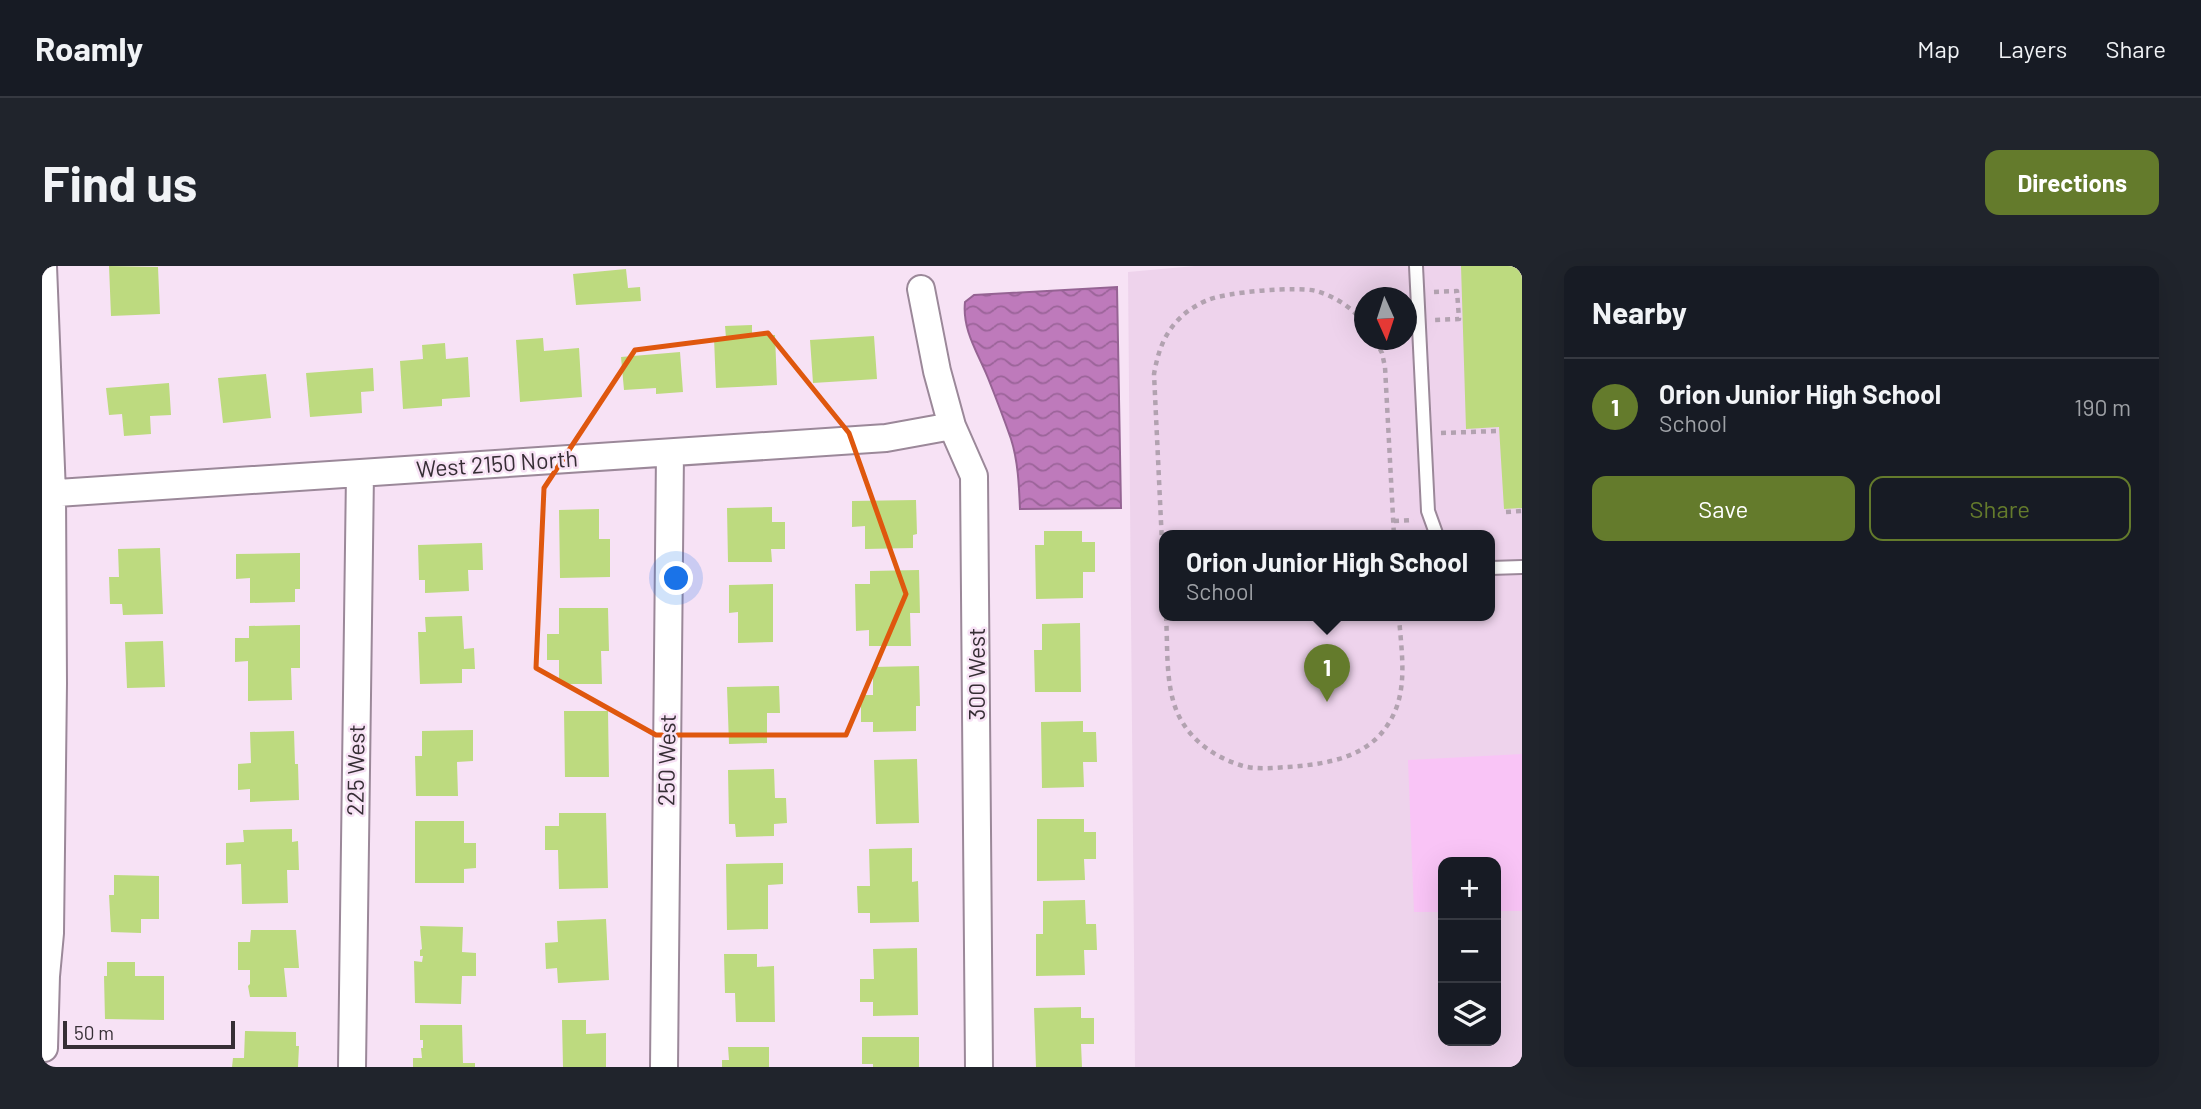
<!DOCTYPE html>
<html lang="en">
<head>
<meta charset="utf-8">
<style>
	:root { --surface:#171b24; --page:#20242c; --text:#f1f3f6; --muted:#9ea1a6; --line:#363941; --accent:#647b2c }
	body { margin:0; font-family:Barlow,sans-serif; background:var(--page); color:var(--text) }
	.controls { position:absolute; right:21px; bottom:21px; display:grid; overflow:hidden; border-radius:14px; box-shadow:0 7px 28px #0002 }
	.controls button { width:63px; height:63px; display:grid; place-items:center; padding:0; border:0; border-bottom:2px solid var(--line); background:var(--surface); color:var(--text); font:35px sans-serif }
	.compass { position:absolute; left:1312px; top:21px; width:63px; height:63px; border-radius:50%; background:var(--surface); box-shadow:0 7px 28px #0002; rotate:177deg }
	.scale { position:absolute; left:21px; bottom:18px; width:172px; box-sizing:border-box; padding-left:7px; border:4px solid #362e35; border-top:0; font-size:19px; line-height:24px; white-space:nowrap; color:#362e35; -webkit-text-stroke:5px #f7e2f5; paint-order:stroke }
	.you { position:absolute; left:635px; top:313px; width:24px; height:24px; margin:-18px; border:5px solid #fff; border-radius:50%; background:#1a73e8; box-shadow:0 0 0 10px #1a73e833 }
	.badge { display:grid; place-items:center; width:46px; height:46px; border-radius:50%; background:var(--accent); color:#fff; font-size:23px; font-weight:700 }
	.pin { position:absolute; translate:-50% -58px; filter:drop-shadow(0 2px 4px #0008) }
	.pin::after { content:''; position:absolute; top:37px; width:24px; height:21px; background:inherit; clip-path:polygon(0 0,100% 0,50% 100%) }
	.popup { position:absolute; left:1117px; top:264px; width:336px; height:91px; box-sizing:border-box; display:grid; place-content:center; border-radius:14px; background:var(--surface); filter:drop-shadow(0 2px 5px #0005); font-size:23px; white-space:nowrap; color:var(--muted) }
	.popup b { font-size:26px; color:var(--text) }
	.popup::after { content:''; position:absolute; left:50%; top:100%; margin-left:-14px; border:14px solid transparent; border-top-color:var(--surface) }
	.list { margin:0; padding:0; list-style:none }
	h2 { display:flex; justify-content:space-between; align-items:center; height:91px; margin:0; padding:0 28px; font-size:30px }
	h2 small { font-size:23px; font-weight:400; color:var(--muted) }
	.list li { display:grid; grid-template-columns:46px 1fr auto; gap:21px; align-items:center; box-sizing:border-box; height:98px; padding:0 28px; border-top:2px solid var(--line) }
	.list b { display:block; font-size:26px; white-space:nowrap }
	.list p { margin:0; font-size:23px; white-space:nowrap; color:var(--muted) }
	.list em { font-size:23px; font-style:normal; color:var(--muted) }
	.actions { display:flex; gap:14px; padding:21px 28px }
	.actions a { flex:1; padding:16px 0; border:2px solid var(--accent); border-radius:14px; text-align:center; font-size:24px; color:var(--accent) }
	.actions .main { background:var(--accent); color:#fff }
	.icon { flex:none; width:38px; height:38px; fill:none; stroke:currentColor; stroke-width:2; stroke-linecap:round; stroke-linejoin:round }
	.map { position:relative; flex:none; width:1480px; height:801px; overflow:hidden; border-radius:14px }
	header { display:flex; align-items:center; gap:42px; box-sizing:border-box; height:98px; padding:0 35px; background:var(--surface); border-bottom:2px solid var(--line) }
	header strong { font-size:33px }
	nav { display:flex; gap:38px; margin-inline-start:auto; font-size:24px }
	.intro { display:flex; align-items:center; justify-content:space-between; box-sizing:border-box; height:168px; padding:0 42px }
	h1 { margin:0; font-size:49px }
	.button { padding:18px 32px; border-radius:14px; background:var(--accent); color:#fff; font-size:24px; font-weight:700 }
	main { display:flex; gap:42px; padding:0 42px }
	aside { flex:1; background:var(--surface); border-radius:14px; box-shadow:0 7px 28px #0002 }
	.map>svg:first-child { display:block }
	.built { fill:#eed3ec; fill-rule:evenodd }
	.green { fill:#f9c4f6 }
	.water { fill:url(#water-waves); stroke:#956393; stroke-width:2 }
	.building { fill:#bdda7f }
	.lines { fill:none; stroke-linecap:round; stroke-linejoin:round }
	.service-casing { stroke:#9b8899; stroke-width:16 }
	.minor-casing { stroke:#9b8899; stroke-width:30 }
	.path { stroke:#b2a2b0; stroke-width:4.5; stroke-dasharray:5 5; stroke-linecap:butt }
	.service { stroke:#fff; stroke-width:12 }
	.minor { stroke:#fff; stroke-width:26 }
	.marked { fill:none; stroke:#df570e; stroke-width:5; stroke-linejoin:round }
	.labels { text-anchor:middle; stroke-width:5; stroke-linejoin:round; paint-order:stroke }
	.street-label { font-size:23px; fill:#362e35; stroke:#f7e2f5 }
</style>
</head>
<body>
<header>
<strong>Roamly</strong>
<nav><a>Map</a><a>Layers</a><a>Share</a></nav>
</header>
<div class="intro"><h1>Find us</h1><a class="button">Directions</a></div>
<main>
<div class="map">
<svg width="1480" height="801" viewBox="0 0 1480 801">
	<defs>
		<pattern id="water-waves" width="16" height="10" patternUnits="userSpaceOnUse" patternTransform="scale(1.75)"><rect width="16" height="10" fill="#be7abb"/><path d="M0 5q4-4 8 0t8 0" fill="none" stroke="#9b6499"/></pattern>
	</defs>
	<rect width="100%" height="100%" fill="#f7e2f5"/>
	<!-- built -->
	<path class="built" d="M1153 0H1480V801H1093L1086 6ZM1322 32H1364V74H1322ZM1122 270H1448V350H1122ZM1401 596H1454V775H1401Z"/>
	<!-- green -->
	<path class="green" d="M1480 488V645H1454V596H1401V646H1372L1366 494Z"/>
	<!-- water -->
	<path class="water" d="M1075 21 1079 242 978 243C977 219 976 195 969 173 962 153 954 132 946 112 936 87 920 64 923 36L932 29Z"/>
	<!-- building -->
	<path class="building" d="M67 0 116 1 118 48 69 50Z
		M1419 0H1480V242L1462 243 1457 161 1424 163Z
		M584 3 586 22 598 21 599 35 534 39 531 8Z
		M710 59V70L733 69 735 119 674 122 672 72H684L683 60Z
		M832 70 835 113 771 117 768 74Z
		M501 72 502 85 537 82 540 131 478 136 474 74Z
		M403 77 404 93 426 91 428 131 400 133V140L361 143 358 95 381 93 380 79Z
		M638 86 641 126 614 128V122L582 124 579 91Z
		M331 102 332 125 319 126 320 147 268 151 264 107Z
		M224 108 229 152 181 157 176 112Z
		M127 117 129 149 108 150 109 168 82 170 80 148 67 149 64 122Z
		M874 234 875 268 871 269V282L823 283V260L810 261V235Z
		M730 241V256H743V283H729L730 296H686L685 242Z
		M557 243V273H568V311L518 312 517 244Z
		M1002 265H1040V276H1053V306H1041V332L994 333 993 279H1002Z
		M440 277 441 304H426L427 325 383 327V314H377L376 279Z
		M118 282 121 348 81 349 80 338H68L67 311H77L76 283Z
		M258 287V323H253V336L208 337V312L194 313V288Z
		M877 304 878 347H868L869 380H827V364L814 365 813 318H828V305Z
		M731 318V376L696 377V346L687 347V319Z
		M517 342H566L567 385H559L560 418H517V394H505V368H517Z
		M420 350 422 383 432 382 433 403H420V417L378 418 376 366H384L383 351Z
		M1038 357 1039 426H993L992 384H1000V358Z
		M258 359V402H249L250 434 206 435V395L193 396V372H207V360Z
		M121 375 123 421 85 422 83 376Z
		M877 400 878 440H874V465L831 466V456H819V429H831V401Z
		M737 420 738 447H725V477L687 478 685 421Z
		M522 445H566L567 511H523Z
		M1041 455V466H1054L1055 496H1041L1042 521 1000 522 999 456Z
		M431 464V495L415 496 416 530H374L373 490H380V465Z
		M252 465 253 498H256L257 534 208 536V523L196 524V498L209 497 208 466Z
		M875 493 877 557 834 558 832 494Z
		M732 503 733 532H744L745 557 732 558V570L694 571 693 558H687L686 504Z
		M517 547H564L566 622 517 623 516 584H503V560H517Z
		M995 553H1042V566H1054V593H1042L1043 614 995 615Z
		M373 555H422V577H434V602L422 603V617H373Z
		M250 563V576L256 575 257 604H245L246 637 200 638 199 598 184 599V577L202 576 201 564Z
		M870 582V616L876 615 877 656 828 657V647H816L815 620H828L827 583Z
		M741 597V618L726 619V663L685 664 684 598Z
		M72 609 117 610V653H99V667L69 666 67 629H72Z
		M1043 634 1044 658H1054L1055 684H1042L1043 709 994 710V668H1001V635Z
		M564 653 567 714 516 717 515 702 504 703 503 677 516 676 515 655Z
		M378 660 421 661 420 686 434 687V710H420L419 738 373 737 372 695 380 696 381 690H378V684L380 683Z
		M209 664H254L257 702H242L245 731H208L206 720 208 718V704H196V676H208Z
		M875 682 876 749 831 750V736H818V713H832L831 683Z
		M682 688H715V701L732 700 733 756H694L693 727H683Z
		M65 696H93V710H122V754L63 753 62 710H65Z
		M1039 741V752H1052V778H1039L1040 801H994L992 742Z
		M520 754H544V768L564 767V801H521Z
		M378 759H420L421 797H433V801H371V792H380L379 782H381V774H378Z
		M203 765 254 766V780H257L256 801H190L191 792H202Z
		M820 771H877V801H831V798H820Z
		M686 781H727V801H680V794H687Z"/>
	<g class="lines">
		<defs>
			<path id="service" d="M1374 0 1386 245 1395 270
				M1448 302 1480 301"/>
			<path id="minor" d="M1 0 10 227 11 417 8 667 4 710 2 782
				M879 23 895 105 910 160 932 210 937 801
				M0 228 844 172 910 160
				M310 801 318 207
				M622 801 628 187"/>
		</defs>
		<!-- service casing -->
		<use href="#service" class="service-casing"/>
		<!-- minor casing -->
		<use href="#minor" class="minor-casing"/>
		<!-- path -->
		<path class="path" d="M1392 26 1415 25 1417 53 1393 54
			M1333 74 1340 87 1343 101 1352 270
			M1399 167 1457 165
			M1464 246 1480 245
			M1352 255 1372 254
			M1122 319 1112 108C1116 86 1122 67 1139 51 1146 44 1158 37 1166 34 1184 26 1256 20 1274 25 1292 30 1311 42 1322 57
			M1124 350C1126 381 1123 417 1135 446 1147 473 1170 490 1198 499 1213 504 1230 502 1246 501 1285 498 1327 492 1348 455 1367 424 1359 384 1357 350"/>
		<!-- service -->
		<use href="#service" class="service"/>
		<!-- minor -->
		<use href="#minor" class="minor"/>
	</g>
	<!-- marked area -->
	<path class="marked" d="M726 67 807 167 864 328 804 469H614L494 402 502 222 593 84Z"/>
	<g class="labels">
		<!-- street labels -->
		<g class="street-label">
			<text transform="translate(455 198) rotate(-4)" y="8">West 2150 North</text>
			<text transform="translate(935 408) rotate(-90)" y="8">300 West</text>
			<text transform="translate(625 494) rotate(-89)" y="8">250 West</text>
			<text transform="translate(314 504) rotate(-89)" y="8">225 West</text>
		</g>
	</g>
</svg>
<div class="controls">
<button>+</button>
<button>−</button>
<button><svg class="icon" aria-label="layers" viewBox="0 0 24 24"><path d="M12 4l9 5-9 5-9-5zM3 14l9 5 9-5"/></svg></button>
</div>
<svg class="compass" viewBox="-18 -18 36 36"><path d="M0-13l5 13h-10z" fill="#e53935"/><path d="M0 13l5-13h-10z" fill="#9ea1a6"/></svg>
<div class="scale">50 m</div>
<div class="you"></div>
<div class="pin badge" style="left:1285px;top:436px">1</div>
<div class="popup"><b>Orion Junior High School</b>School</div>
</div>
<aside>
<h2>Nearby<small></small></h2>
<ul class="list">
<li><span class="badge">1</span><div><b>Orion Junior High School</b><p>School</p></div><em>190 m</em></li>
</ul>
<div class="actions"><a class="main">Save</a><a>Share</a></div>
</aside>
</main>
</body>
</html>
